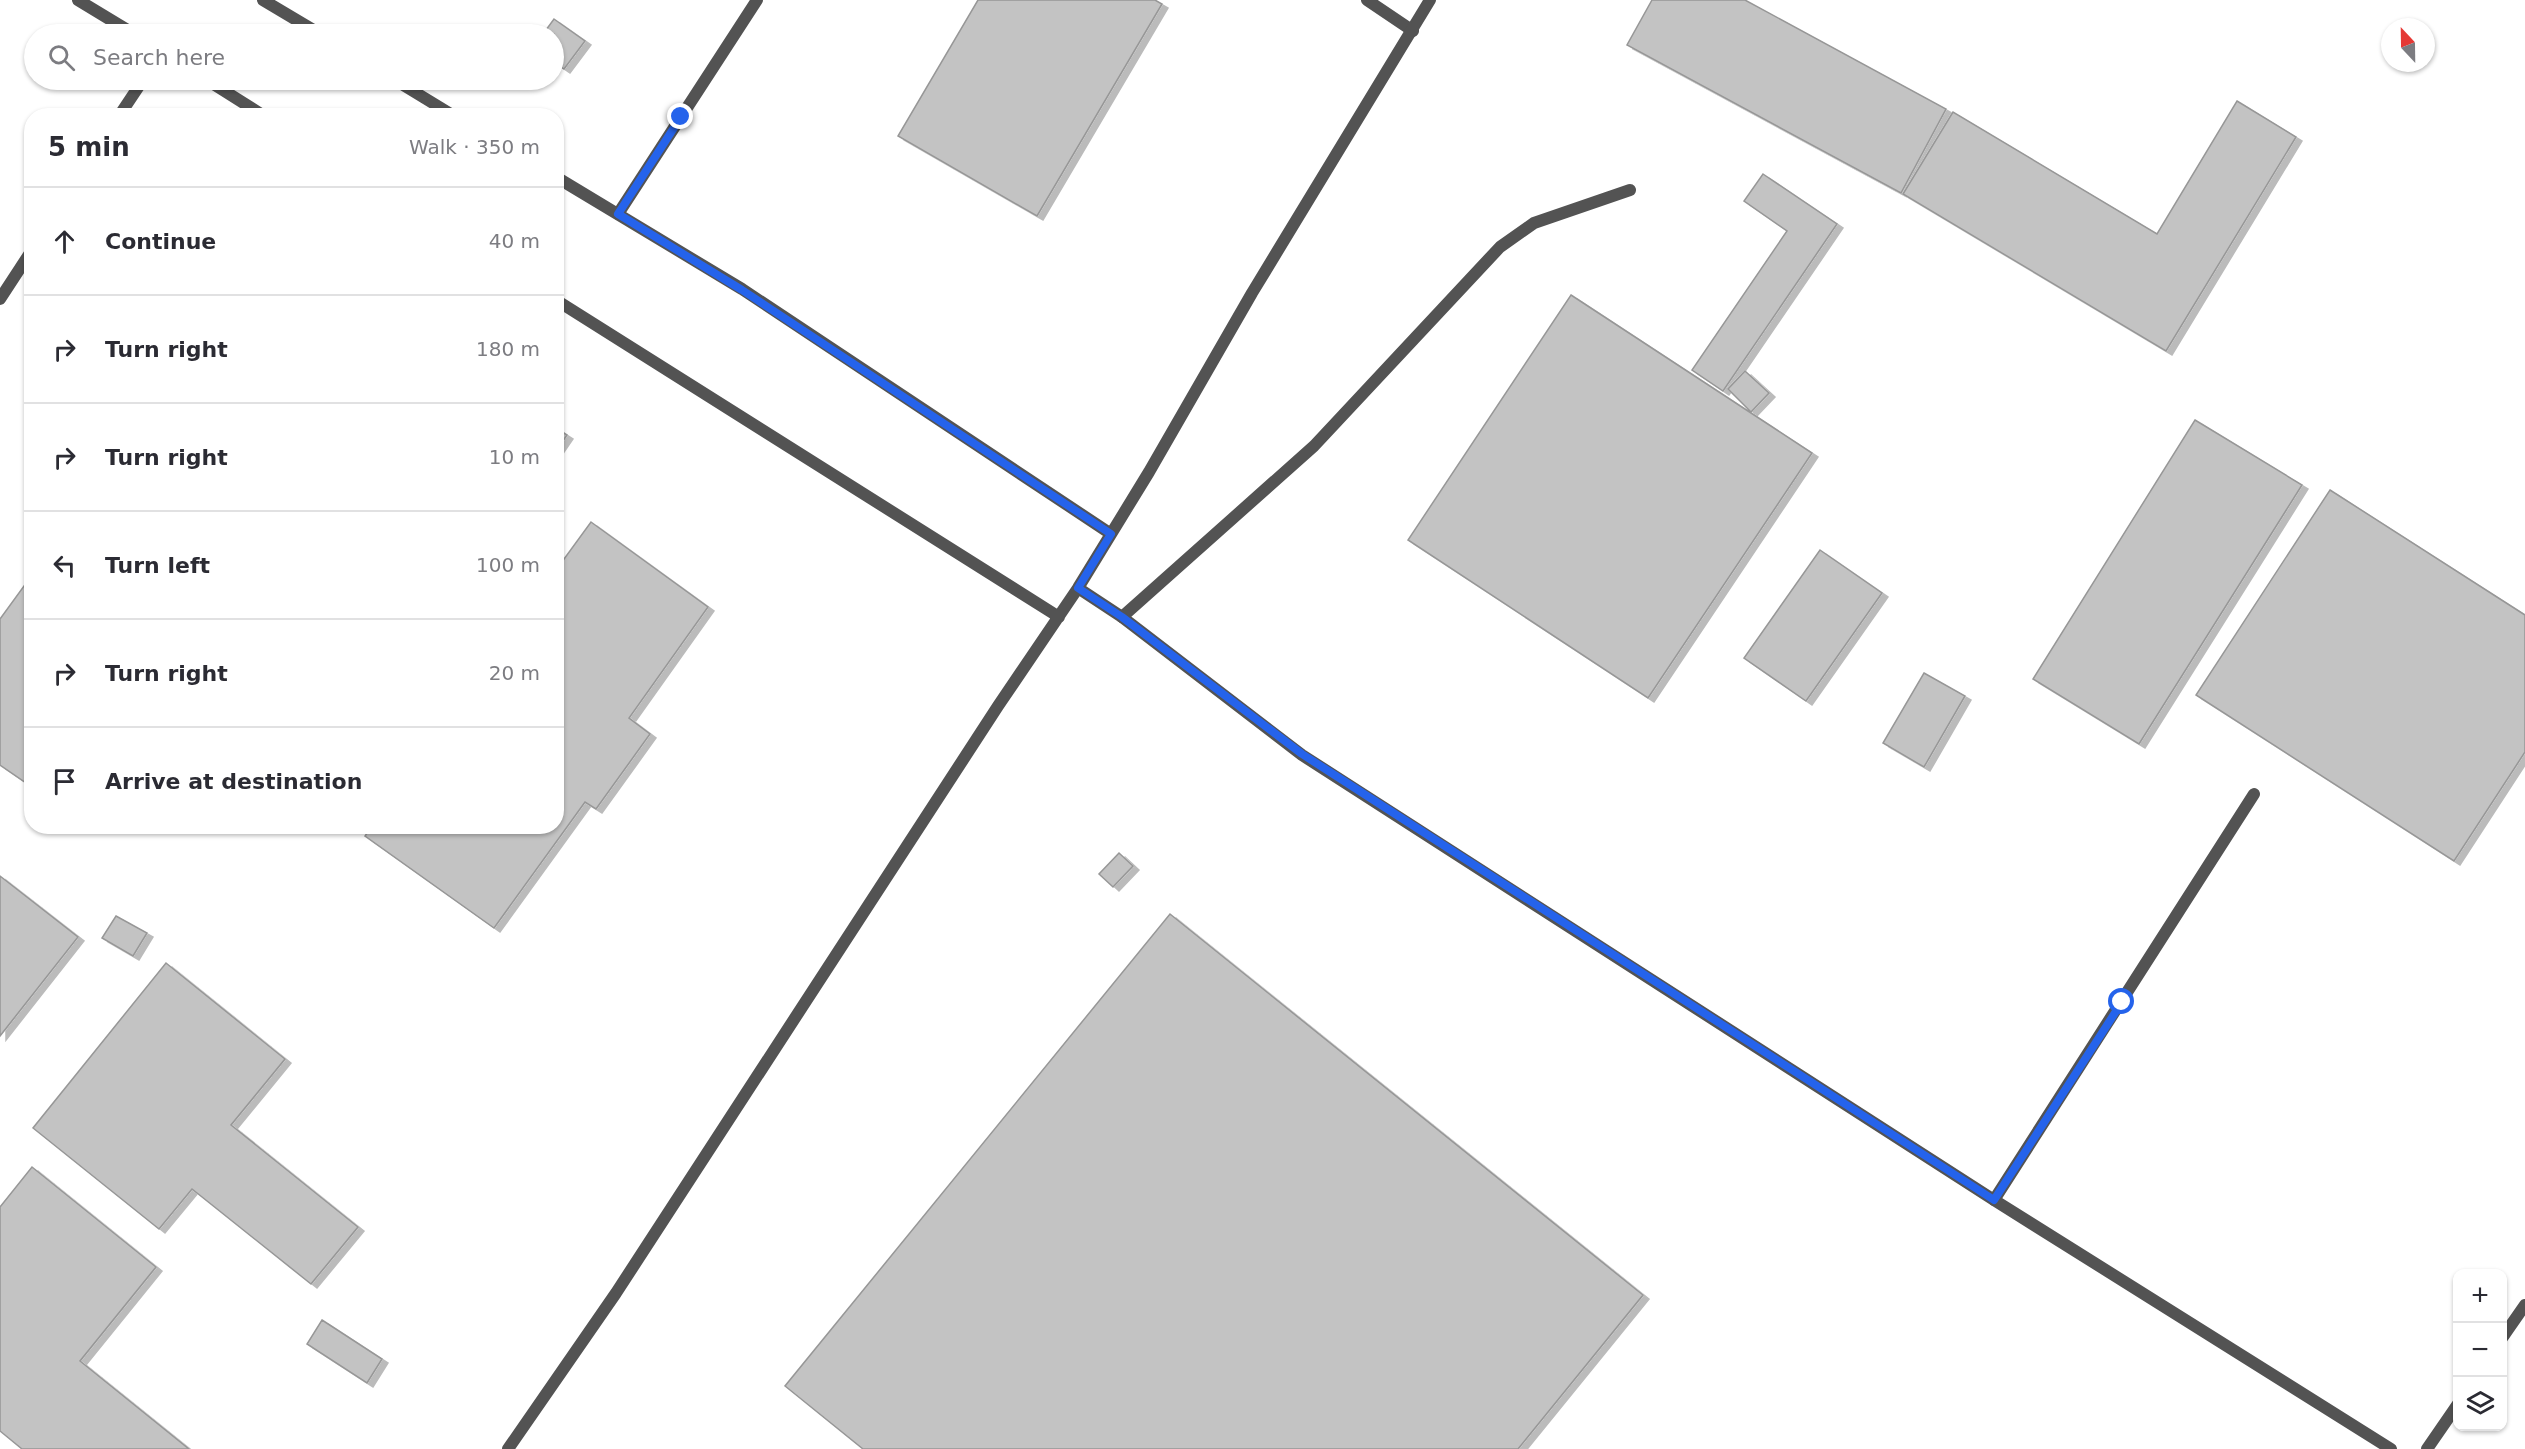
<!DOCTYPE html>
<html lang="en">
<head>
<meta charset="utf-8">
<style>
	:root { --surface:#fff; --page:#f2f2f3; --text:#2b2b33; --muted:#7c7c81; --line:#e1e1e2 }
	body { margin:0; font-family:"DejaVu Sans",sans-serif; background:var(--page); color:var(--text) }
	.controls { position:absolute; right:18px; bottom:18px; display:grid; overflow:hidden; border-radius:12px; box-shadow:0 2px 4px #0004 }
	.controls button { width:54px; height:54px; display:grid; place-items:center; padding:0; border:0; border-bottom:2px solid var(--line); background:var(--surface); color:var(--text); font:30px sans-serif }
	.compass { position:absolute; left:2381px; top:18px; width:54px; height:54px; border-radius:50%; background:var(--surface); box-shadow:0 2px 4px #0004; rotate:338deg }
	.stop { position:absolute; width:18px; height:18px; margin:-14px; border:4px solid #2563eb; border-radius:50%; background:#fff }
	.stop.end { background:#2563eb; border-color:#fff; box-shadow:0 2px 6px #0008 }
	.list { margin:0; padding:0; list-style:none }
	h2 { display:flex; justify-content:space-between; align-items:center; height:78px; margin:0; padding:0 24px; font-size:26px }
	h2 small { font-size:20px; font-weight:400; color:var(--muted) }
	.list li { display:grid; grid-template-columns:39px 1fr auto; gap:18px; align-items:center; box-sizing:border-box; height:108px; padding:0 24px; border-top:2px solid var(--line) }
	.list b { display:block; font-size:22px; white-space:nowrap }
	.list em { font-size:20px; font-style:normal; color:var(--muted) }
	.icon { flex:none; width:33px; height:33px; fill:none; stroke:currentColor; stroke-width:2; stroke-linecap:round; stroke-linejoin:round }
	.map { position:relative; flex:none; width:2525px; height:1449px; overflow:hidden }
	.search { position:absolute; background:var(--surface); box-shadow:0 2px 4px #0004; left:24px; top:24px; width:540px; height:66px; display:flex; align-items:center; gap:15px; box-sizing:border-box; padding:0 21px; border-radius:33px; color:var(--muted); font-size:22px }
	.panel { position:absolute; background:var(--surface); box-shadow:0 2px 4px #0004; left:24px; top:108px; width:540px; height:726px; border-radius:24px }
	.map>svg:first-child { display:block }
	.building { fill:#c3c3c3; stroke:#979797; stroke-width:1.5; filter:url(#shadow) }
	.lines { fill:none; stroke-linecap:round; stroke-linejoin:round }
	.lane { stroke:#535353; stroke-width:12 }
	.street { stroke:#535353; stroke-width:12 }
	.route { stroke:#2563eb; stroke-width:8 }
</style>
</head>
<body>
<div class="map">
<svg width="2525" height="1449" viewBox="0 0 2525 1449">
	<defs>
		<filter id="shadow"><feDropShadow dx="6" dy="4" stdDeviation="0" flood-color="#0004"/></filter>
	</defs>
	<rect width="100%" height="100%" fill="#fff"/>
	<!-- building -->
	<path class="building" d="M978 0H1155L1162 4 1037 216 898 136Z
		M1652 0H1745L1946 109 1901 193 1627 45Z
		M554 19 585 41 564 69 554 62V34H543Z
		M2237 101 2296 137 2166 351 1903 194 1953 112 2157 234Z
		M1763 174 1837 224 1723 391 1692 370 1787 231 1744 201Z
		M1571 295 1812 453 1648 698 1408 540Z
		M1745 371 1769 393 1751 412 1728 389Z
		M2195 420 2302 485 2139 744 2033 679Z
		M556 428 567 435 556 451Z
		M2330 490 2525 615V752L2454 861 2196 695Z
		M591 522 708 607 629 718 650 734 596 809 585 802 494 928 365 836 372 826H556V570Z
		M1820 550 1882 593 1806 701 1744 658Z
		M32 575V787L0 765V619Z
		M1924 673 1965 696 1924 767 1883 743Z
		M1119 853 1133 866 1113 887 1099 874Z
		M0 876 78 937 0 1036Z
		M1170 914 1643 1295 1518 1449H863L785 1386Z
		M116 916 147 933 133 956 102 938Z
		M166 963 285 1059 231 1125 358 1227 311 1284 192 1189 159 1229 33 1128Z
		M32 1167 156 1267 80 1361 189 1449H22L0 1431V1207Z
		M322 1320 382 1359 367 1383 307 1344Z"/>
	<g class="lines">
		<!-- lane -->
		<path class="lane" d="M1367 0 1413 31
			M119 116 143 80
			M618 214 757 0
			M0 299 32 250
			M1122 617 1314 446 1500 247 1534 223 1630 190
			M1994 1200 2254 794"/>
		<!-- street -->
		<path class="street" d="M78 0 134 34
			M263 0 320 34
			M207 80 264 116
			M395 80 454 116
			M556 177 742 289 1111 534
			M556 300 1059 617
			M1078 588 1122 617 1302 755 1994 1200 2391 1449
			M2502 1338 2525 1305
			M508 1449 616 1293 998 706 1078 588 1149 472 1252 293 1430 0
			M2427 1449 2458 1404"/>
	</g>
	<g class="lines">
		<!-- route -->
		<path class="route" d="M681 117 618 214 742 290 1111 534 1078 588 1122 617 1302 754 1994 1200 2122 1002"/>
	</g>
</svg>
<div class="controls">
<button>+</button>
<button>−</button>
<button><svg class="icon" aria-label="layers" viewBox="0 0 24 24"><path d="M12 4l9 5-9 5-9-5zM3 14l9 5 9-5"/></svg></button>
</div>
<svg class="compass" viewBox="-18 -18 36 36"><path d="M0-13l5 13h-10z" fill="#e53935"/><path d="M0 13l5-13h-10z" fill="#7c7c81"/></svg>
<div class="stop" style="left:2122px;top:1002px"></div>
<div class="stop end" style="left:681px;top:117px"></div>
<div class="search"><svg class="icon" aria-label="search" viewBox="0 0 24 24"><circle cx="10" cy="10" r="6"/><path d="M15 15l6 6"/></svg>Search here</div>
<section class="panel">
<h2>5 min<small>Walk · 350 m</small></h2>
<ul class="list">
<li><svg class="icon" aria-label="ahead" viewBox="0 0 24 24"><path d="M12 20V5M6 11l6-6 6 6"/></svg><div><b>Continue</b></div><em>40 m</em></li>
<li><svg class="icon" aria-label="right" viewBox="0 0 24 24"><path d="M7 20v-9h11M14 6l5 5-5 5"/></svg><div><b>Turn right</b></div><em>180 m</em></li>
<li><svg class="icon" aria-label="right" viewBox="0 0 24 24"><path d="M7 20v-9h11M14 6l5 5-5 5"/></svg><div><b>Turn right</b></div><em>10 m</em></li>
<li><svg class="icon" aria-label="left" viewBox="0 0 24 24"><path d="M17 20v-9H6M10 6l-5 5 5 5"/></svg><div><b>Turn left</b></div><em>100 m</em></li>
<li><svg class="icon" aria-label="right" viewBox="0 0 24 24"><path d="M7 20v-9h11M14 6l5 5-5 5"/></svg><div><b>Turn right</b></div><em>20 m</em></li>
<li><svg class="icon" aria-label="arrive" viewBox="0 0 24 24"><path d="M6 21V4h12l-3 4 3 4H6"/></svg><div><b>Arrive at destination</b></div></li>
</ul>
</section>
</div>
</body>
</html>
